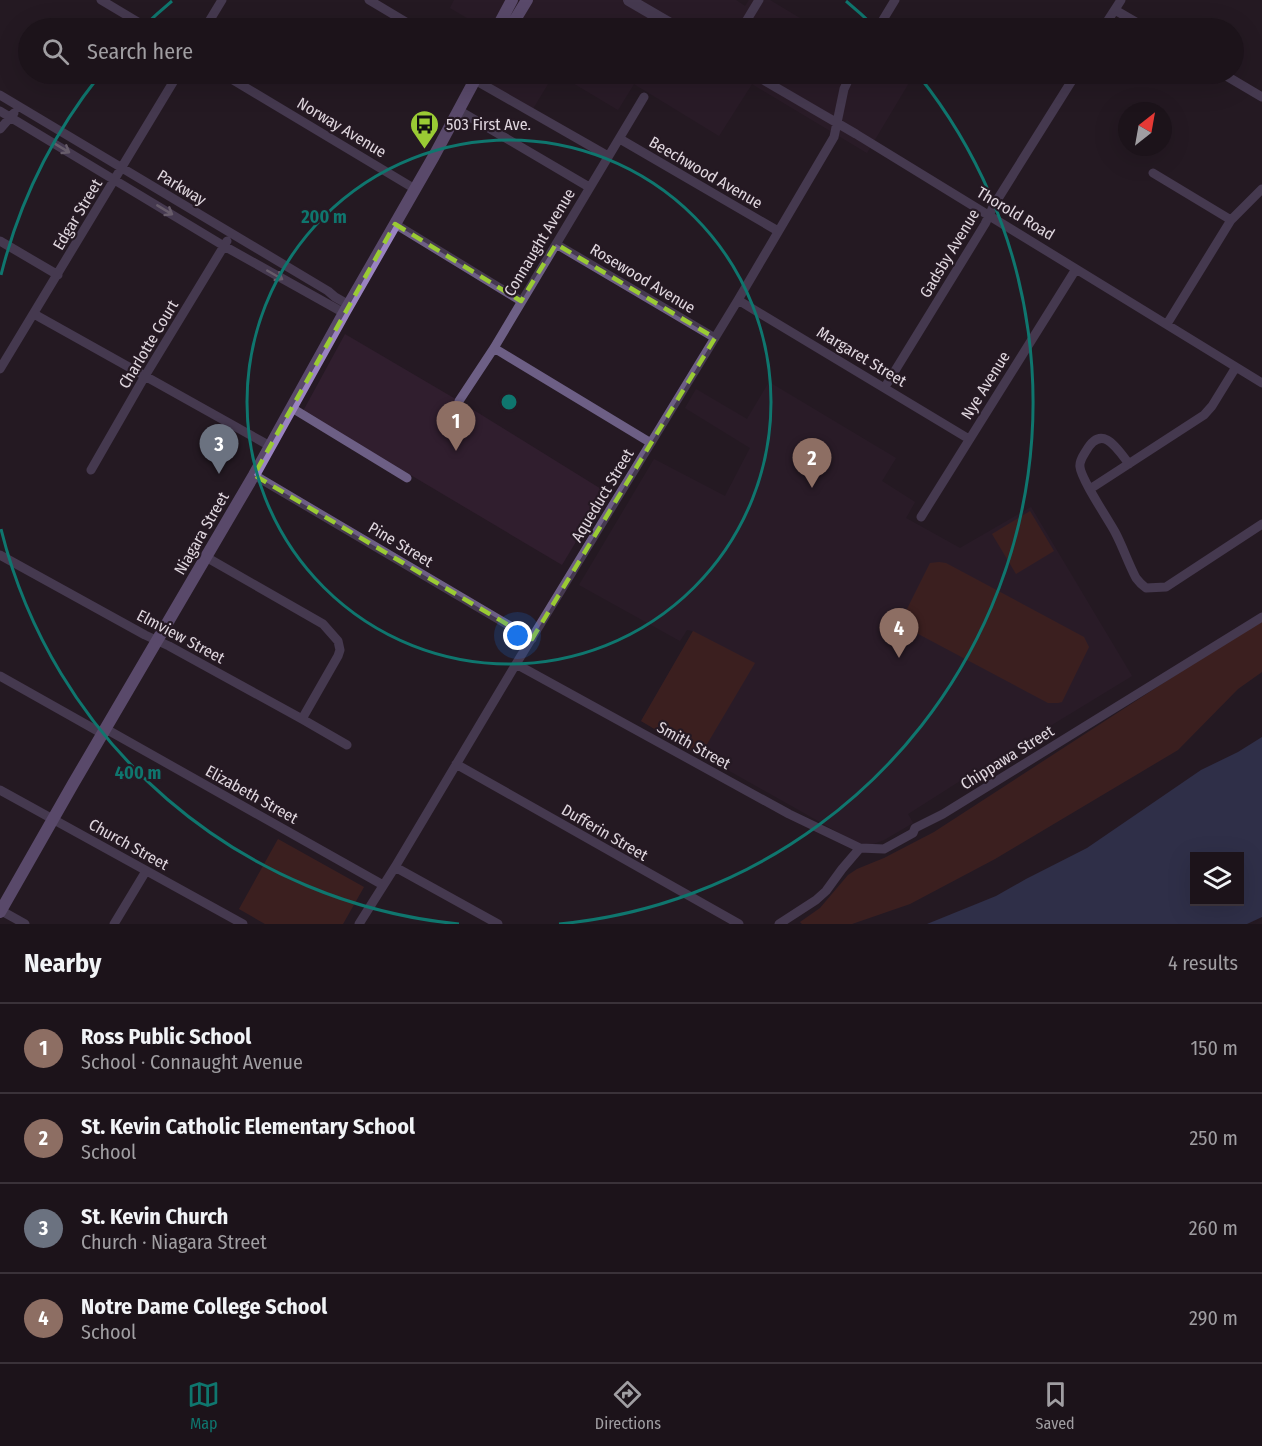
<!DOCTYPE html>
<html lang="en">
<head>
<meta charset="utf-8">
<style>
	:root { --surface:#1c131a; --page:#251c23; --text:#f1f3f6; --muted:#a09ea2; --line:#3a3239; --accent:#0f766e }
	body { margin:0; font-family:"Fira Sans Condensed",sans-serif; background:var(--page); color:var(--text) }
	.controls { position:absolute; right:18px; bottom:18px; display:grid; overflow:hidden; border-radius:0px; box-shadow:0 6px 24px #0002 }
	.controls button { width:54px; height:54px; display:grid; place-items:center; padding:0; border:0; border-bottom:2px solid var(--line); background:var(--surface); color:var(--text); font:30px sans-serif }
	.compass { position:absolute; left:1118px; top:102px; width:54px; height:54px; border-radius:50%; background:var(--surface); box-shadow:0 6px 24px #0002; rotate:31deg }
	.you { position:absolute; left:518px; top:636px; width:21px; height:21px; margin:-15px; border:4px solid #fff; border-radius:50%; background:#1a73e8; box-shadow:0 0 0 9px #1a73e833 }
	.badge { display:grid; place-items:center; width:39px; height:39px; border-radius:50%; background:var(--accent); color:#fff; font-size:20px; font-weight:700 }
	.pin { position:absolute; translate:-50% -50px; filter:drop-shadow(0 2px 3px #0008) }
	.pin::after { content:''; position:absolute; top:32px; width:21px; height:18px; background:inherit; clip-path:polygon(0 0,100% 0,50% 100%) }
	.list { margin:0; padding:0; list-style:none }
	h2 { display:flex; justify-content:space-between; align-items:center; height:78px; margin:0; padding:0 24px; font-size:26px }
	h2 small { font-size:20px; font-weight:400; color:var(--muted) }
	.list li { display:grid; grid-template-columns:39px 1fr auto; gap:18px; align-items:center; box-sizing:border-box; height:90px; padding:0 24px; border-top:2px solid var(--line) }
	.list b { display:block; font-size:22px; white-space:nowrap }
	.list p { margin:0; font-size:20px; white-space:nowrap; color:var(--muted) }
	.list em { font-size:20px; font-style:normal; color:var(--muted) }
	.icon { flex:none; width:33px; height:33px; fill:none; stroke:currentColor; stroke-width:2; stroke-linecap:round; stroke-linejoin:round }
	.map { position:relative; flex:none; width:1262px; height:924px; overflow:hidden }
	.search { position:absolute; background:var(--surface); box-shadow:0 6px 24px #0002; left:18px; right:18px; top:18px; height:66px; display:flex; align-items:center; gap:15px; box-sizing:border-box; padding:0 21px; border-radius:33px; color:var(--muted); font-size:22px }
	.sheet { height:438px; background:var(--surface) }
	nav { display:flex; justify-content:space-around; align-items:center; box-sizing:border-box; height:84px; border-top:2px solid var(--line); background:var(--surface); font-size:16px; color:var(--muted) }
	nav a { display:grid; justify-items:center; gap:3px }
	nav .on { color:var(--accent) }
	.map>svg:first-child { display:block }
	.built { fill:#301e2e }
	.green { fill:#58271c }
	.water { fill:#3c4976; fill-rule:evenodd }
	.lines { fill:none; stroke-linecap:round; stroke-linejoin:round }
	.minor { stroke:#6d5f85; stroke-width:9 }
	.tertiary { stroke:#6d5f85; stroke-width:12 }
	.secondary { stroke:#9a83c1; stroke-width:12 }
	.oneway { stroke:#b8adc0 }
	.marked { fill:none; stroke:#9acb34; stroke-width:4.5; stroke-dasharray:12 8; stroke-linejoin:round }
	.ring { fill:none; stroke:#0f766e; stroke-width:3 }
	.labels { text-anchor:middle; stroke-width:4.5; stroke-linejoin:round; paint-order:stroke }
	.poi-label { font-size:16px; fill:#e0d7df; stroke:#251923; text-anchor:start }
	.street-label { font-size:16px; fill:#e0d7df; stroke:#251923 }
	.centre { fill:#0f766e; stroke:#251923; stroke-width:3 }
	.ring-label { font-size:18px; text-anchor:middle; font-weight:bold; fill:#0f766e; stroke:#251923; stroke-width:4.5; stroke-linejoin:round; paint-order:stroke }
</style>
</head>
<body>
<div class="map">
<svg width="1262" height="924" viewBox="0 0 1262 924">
	<rect width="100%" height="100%" fill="#251923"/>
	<!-- built -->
	<path class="built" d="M454 0H736L745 6 749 0H770L813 26 818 19 834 28H484L450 8Z
		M467 74H554L531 112Z
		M558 74H909L913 76 867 153 752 84 719 136 634 84 618 110Z
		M345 334 459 401 606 492 562 565 303 411Z
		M769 382 896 458 882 481 915 502 906 518 960 548 1031 507 1132 676 963 779 908 814 913 823 884 840 873 844H863L850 839 641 721 693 631 687 630 680 641 579 585 654 459 725 496 750 448 685 408 696 389 747 419Z"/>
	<!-- green -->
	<path class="green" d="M1030 511 1054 551 1016 574 992 534Z
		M939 562 946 563 1084 637 1089 647 1062 702 1058 703H1048L907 628 902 619 930 563Z
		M1262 619V672L1238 689 1178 750 995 859 910 904 852 924H802L800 922 820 908 848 875 857 869 884 858 934 832Z
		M693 631 755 663 700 756 641 721Z
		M278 839 364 887 343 924H265L239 909Z"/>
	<!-- water -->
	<path class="water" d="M1262 737V917L1247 924H927L996 896 1026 879 1087 848 1201 770 1238 752ZM1194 856H1240V902H1194Z"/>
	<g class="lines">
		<!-- minor -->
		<path class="minor" d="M101 0 148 28
			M369 0 416 28
			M1115 10 1146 28
			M205 28 222 0
			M742 28 759 0
			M878 28 895 0
			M1103 28 1121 0
			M223 74 415 189
			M753 74 856 134 1262 383
			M1223 74 1262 97
			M475 80 608 156
			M0 95 328 291 335 297 349 305
			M458 110 589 187
			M0 111 224 246 344 313
			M0 129 14 113
			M620 139 778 231
			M1153 173 1231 220
			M395 224 521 301
			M0 241 58 275
			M556 244 715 338
			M738 300 969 439
			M34 314 270 446
			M1167 324 1231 220 1262 189
			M494 348 651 443
			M0 369 178 74
			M885 387 985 224 994 205 1076 74
			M459 401 494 348 644 97
			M292 408 407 478
			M1129 464C1117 448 1102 423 1086 451 1083 456 1079 461 1080 467 1081 479 1108 519 1115 532 1123 547 1128 563 1136 578 1139 582 1142 585 1146 588L1166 587 1262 524
			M91 470 145 376 227 241
			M254 475 532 639
			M1090 489 1204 415 1212 406 1236 367
			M921 517 1076 269
			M0 555 145 635 169 646 302 719 347 745
			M206 557 323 624 338 641 340 650 338 656 302 719
			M516 664 789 814 860 848 884 849 913 833 915 828 943 814 1262 617
			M0 676 103 734
			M106 729 383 885
			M456 764 739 924
			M0 790 243 924
			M395 867 498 924
			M0 910 25 924
			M114 924 146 871
			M359 924 395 867 516 664 738 300 834 137 844 89 851 74
			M779 924 816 900 826 891 842 869 860 848"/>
		<!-- tertiary -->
		<path class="tertiary" d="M629 0 677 28"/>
		<!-- secondary -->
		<path class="secondary" d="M497 28 512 0
			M510 28 527 0
			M0 912 73 784 254 475 344 313 434 156 478 74"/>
	</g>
	<!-- one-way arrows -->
	<defs><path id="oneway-shaft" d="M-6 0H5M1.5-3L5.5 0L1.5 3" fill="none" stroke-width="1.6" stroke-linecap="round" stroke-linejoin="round" transform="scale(1.5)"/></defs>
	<g class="oneway">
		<use href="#oneway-shaft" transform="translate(62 148) rotate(31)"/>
		<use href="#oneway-shaft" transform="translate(165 210) rotate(31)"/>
		<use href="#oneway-shaft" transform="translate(275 275) rotate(30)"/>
	</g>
	<!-- marked area -->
	<path d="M0 0H1262V924H0ZM395 224 521 301 556 244 715 338 532 639 254 475Z" fill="#251923" fill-opacity=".55" fill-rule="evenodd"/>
	<path class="marked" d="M395 224 521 301 556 244 715 338 532 639 254 475Z"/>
	<!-- distance rings -->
	<g class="ring">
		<circle cx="509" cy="402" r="262"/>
		<path d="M459 924A524 524 0 0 1 1 529M1 275A524 524 0 0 1 99 76M142 28A524 524 0 0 1 172 1M846 1A524 524 0 0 1 876 28M919 76A524 524 0 0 1 559 924"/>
	</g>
	<!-- icons -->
	<defs>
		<symbol id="bus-pin" viewBox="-11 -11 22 30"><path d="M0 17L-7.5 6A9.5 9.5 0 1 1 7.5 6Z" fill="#9acb34" stroke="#251923"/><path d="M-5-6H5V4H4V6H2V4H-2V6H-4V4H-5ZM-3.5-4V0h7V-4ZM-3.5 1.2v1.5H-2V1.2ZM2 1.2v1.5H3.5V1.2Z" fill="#111"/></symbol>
	</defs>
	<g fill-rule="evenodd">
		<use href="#bus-pin" x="408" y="108" width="33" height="45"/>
	</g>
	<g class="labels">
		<!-- poi labels -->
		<g class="poi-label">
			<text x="446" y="130">503 First Ave.</text>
		</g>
		<!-- street labels -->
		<g class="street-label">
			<text transform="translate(342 127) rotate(31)" y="6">Norway Avenue</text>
			<text transform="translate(706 172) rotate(30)" y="6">Beechwood Avenue</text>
			<text transform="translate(182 187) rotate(31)" y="6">Parkway</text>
			<text transform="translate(1016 213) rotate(31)" y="6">Thorold Road</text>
			<text transform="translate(77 214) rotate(-59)" y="6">Edgar Street</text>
			<text transform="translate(539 242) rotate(-59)" y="6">Connaught Avenue</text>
			<text transform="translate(949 253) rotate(-59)" y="6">Gadsby Avenue</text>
			<text transform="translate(643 278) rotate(31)" y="6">Rosewood Avenue</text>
			<text transform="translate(148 344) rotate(-59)" y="6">Charlotte Court</text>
			<text transform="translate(862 356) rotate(31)" y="6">Margaret Street</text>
			<text transform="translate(985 385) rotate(-58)" y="6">Nye Avenue</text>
			<text transform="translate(602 495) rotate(-59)" y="6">Aqueduct Street</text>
			<text transform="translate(201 533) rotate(-60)" y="6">Niagara Street</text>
			<text transform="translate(401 544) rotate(31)" y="6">Pine Street</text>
			<text transform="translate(181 636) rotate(28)" y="6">Elmview Street</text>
			<text transform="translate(694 745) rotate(29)" y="6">Smith Street</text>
			<text transform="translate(1007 757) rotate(-32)" y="6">Chippawa Street</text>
			<text transform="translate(252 794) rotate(29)" y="6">Elizabeth Street</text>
			<text transform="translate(605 832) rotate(30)" y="6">Dufferin Street</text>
			<text transform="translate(129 844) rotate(29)" y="6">Church Street</text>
		</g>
	</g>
	<circle cx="509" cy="402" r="9" class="centre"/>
	<g class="ring-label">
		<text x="324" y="223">200 m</text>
		<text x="138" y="779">400 m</text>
	</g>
</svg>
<div class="controls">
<button><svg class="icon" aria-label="layers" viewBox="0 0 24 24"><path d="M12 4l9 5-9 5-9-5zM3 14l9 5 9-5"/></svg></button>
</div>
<svg class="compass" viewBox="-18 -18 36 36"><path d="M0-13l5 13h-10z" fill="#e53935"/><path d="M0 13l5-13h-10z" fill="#a09ea2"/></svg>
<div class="you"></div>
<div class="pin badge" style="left:456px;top:451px;background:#8d6e63">1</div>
<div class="pin badge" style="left:812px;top:488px;background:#8d6e63">2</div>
<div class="pin badge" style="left:219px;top:474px;background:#6b7280">3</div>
<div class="pin badge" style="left:899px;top:658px;background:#8d6e63">4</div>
<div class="search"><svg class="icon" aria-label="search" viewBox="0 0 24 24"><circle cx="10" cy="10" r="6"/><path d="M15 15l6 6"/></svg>Search here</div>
</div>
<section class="sheet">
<h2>Nearby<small>4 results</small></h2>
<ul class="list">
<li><span class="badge" style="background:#8d6e63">1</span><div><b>Ross Public School</b><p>School · Connaught Avenue</p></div><em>150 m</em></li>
<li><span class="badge" style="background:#8d6e63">2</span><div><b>St. Kevin Catholic Elementary School</b><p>School</p></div><em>250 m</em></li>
<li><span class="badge" style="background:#6b7280">3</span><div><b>St. Kevin Church</b><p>Church · Niagara Street</p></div><em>260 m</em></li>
<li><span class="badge" style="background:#8d6e63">4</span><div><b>Notre Dame College School</b><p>School</p></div><em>290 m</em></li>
</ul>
</section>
<nav>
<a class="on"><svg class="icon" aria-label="map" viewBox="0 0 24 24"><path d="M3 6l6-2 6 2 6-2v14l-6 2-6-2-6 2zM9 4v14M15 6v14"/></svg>Map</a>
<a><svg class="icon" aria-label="directions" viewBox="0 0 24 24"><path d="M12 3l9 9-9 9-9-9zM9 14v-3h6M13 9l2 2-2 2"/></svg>Directions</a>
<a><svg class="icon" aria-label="saved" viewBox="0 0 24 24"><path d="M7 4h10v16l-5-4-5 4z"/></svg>Saved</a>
</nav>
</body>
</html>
